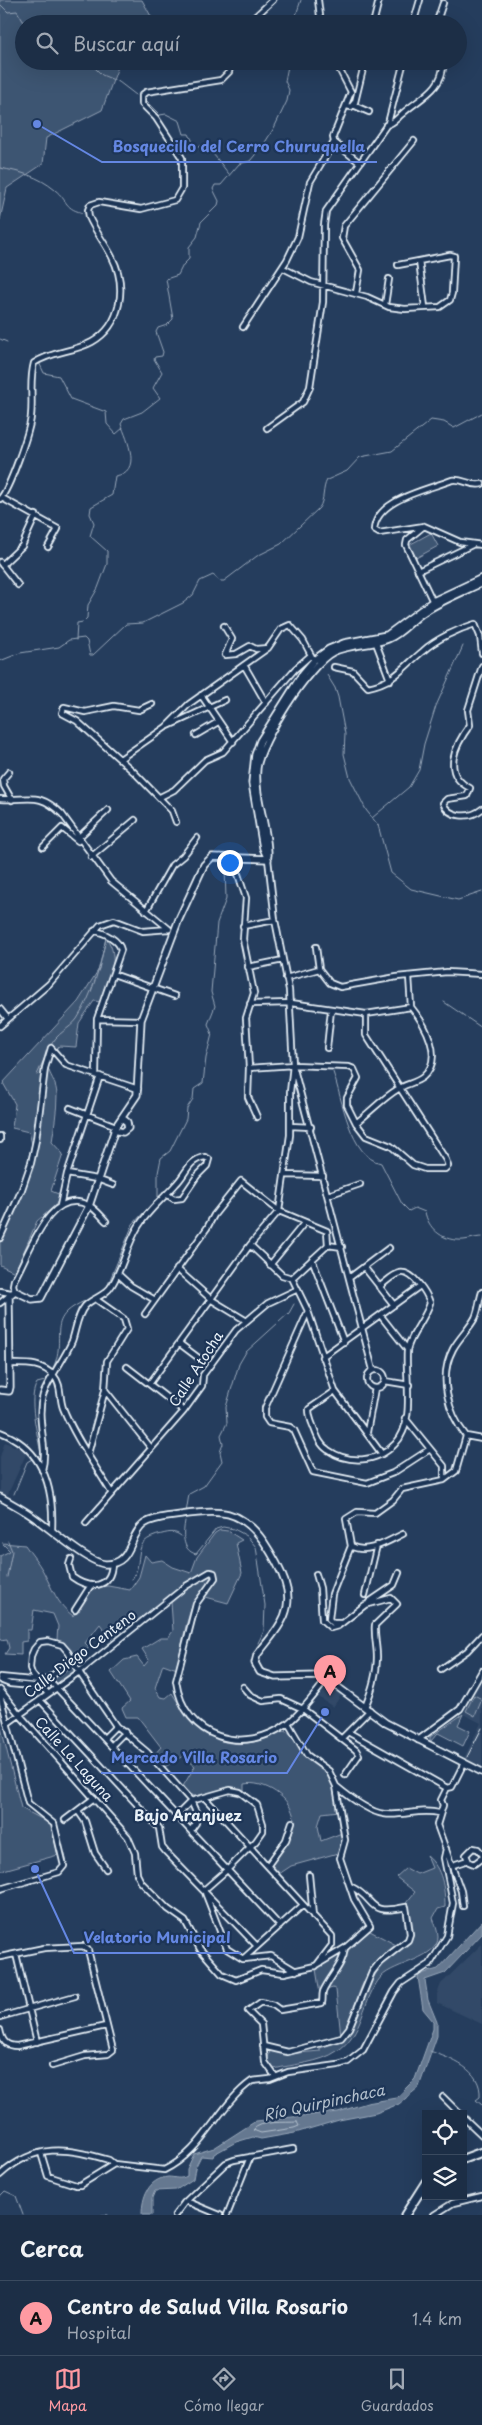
<!DOCTYPE html>
<html lang="es">
<head>
<meta charset="utf-8">
<style>
	:root { --surface:#1c2e46; --page:#293a51; --text:#f1f3f6; --muted:#a0a8b3; --line:#3a4a5f; --accent:#ff9aa2 }
	body { margin:0; font-family:"Playpen Sans",sans-serif; background:var(--page); color:var(--text) }
	.controls { position:absolute; right:15px; bottom:15px; display:grid; overflow:hidden; border-radius:0px; box-shadow:0 5px 20px #0002 }
	.controls button { width:45px; height:45px; display:grid; place-items:center; padding:0; border:0; border-bottom:1px solid var(--line); background:var(--surface); color:var(--text); font:25px sans-serif }
	.you { position:absolute; left:229px; top:862px; width:18px; height:18px; margin:-12px; border:4px solid #fff; border-radius:50%; background:#1a73e8; box-shadow:0 0 0 8px #1a73e833 }
	.badge { display:grid; place-items:center; width:32px; height:32px; border-radius:50%; background:var(--accent); color:#111; font-size:16px; font-weight:700 }
	.pin { position:absolute; translate:-50% -41px; filter:drop-shadow(0 1px 2px #0008) }
	.pin::after { content:''; position:absolute; top:26px; width:18px; height:15px; background:inherit; clip-path:polygon(0 0,100% 0,50% 100%) }
	.list { margin:0; padding:0; list-style:none }
	h2 { display:flex; justify-content:space-between; align-items:center; height:65px; margin:0; padding:0 20px; font-size:21px }
	h2 small { font-size:16px; font-weight:400; color:var(--muted) }
	.list li { display:grid; grid-template-columns:32px 1fr auto; gap:15px; align-items:center; box-sizing:border-box; height:75px; padding:0 20px; border-top:1px solid var(--line) }
	.list b { display:block; font-size:19px; white-space:nowrap }
	.list p { margin:0; font-size:16px; white-space:nowrap; color:var(--muted) }
	.list em { font-size:16px; font-style:normal; color:var(--muted) }
	.icon { flex:none; width:28px; height:28px; fill:none; stroke:currentColor; stroke-width:2; stroke-linecap:round; stroke-linejoin:round }
	.map { position:relative; flex:none; width:482px; height:2215px; overflow:hidden }
	.search { position:absolute; background:var(--surface); box-shadow:0 5px 20px #0002; left:15px; right:15px; top:15px; height:55px; display:flex; align-items:center; gap:12px; box-sizing:border-box; padding:0 18px; border-radius:28px; color:var(--muted); font-size:19px }
	.sheet { height:140px; background:var(--surface) }
	nav { display:flex; justify-content:space-around; align-items:center; box-sizing:border-box; height:70px; border-top:1px solid var(--line); background:var(--surface); font-size:14px; color:var(--muted) }
	nav a { display:grid; justify-items:center; gap:2px }
	nav .on { color:var(--accent) }
	.map>svg:first-child { display:block }
	.built { fill:#334a68 }
	.green { fill:#3e5472; stroke:#93a2b5 }
	.water { fill:#657890; stroke:#99a8ba }
	.lines { fill:none; stroke-linecap:round; stroke-linejoin:round }
	.shore { stroke:#b4c1ce; stroke-width:1 }
	.stream { stroke:#99a8ba; stroke-width:1 }
	.minor-casing { stroke:#e8f1f8; stroke-width:8 }
	.major-casing { stroke:#e8f1f8; stroke-width:9 }
	.highway-casing { stroke:#e8f1f8; stroke-width:11 }
	.minor { stroke:#1d3557; stroke-width:4.5 }
	.major { stroke:#1d3557; stroke-width:5.5 }
	.highway { stroke:#1d3557; stroke-width:7 }
	.rail { stroke:#e8f1f8; stroke-width:1 }
	.labels { text-anchor:middle; stroke-width:4.5; stroke-linejoin:round; paint-order:stroke }
	.street-label { font-size:14px; fill:#e8f1f8; stroke:#1d3557 }
	.neighbourhood-label { font-size:15px; font-weight:bold; fill:#e8f1f8; stroke:#1d3557 }
	.water-label { font-size:15px; font-style:italic; fill:#b4c1ce; stroke:#1d3557 }
	.leader { fill:none; stroke:#6487e3; stroke-width:2 }
	.callout-dot { fill:#6487e3; stroke:#1d3557; stroke-width:2 }
	.callout-label { font-size:15px; text-anchor:middle; font-weight:bold; fill:#6487e3; stroke:#1d3557; stroke-width:4.5; stroke-linejoin:round; paint-order:stroke }
</style>
</head>
<body>
<div class="map">
<svg width="482" height="2215" viewBox="0 0 482 2215">
	<rect width="100%" height="100%" fill="#253d5d"/>
	<filter id="ink" filterUnits="userSpaceOnUse"><feTurbulence type="fractalNoise" baseFrequency=".02" numOctaves="2"/><feDisplacementMap in="SourceGraphic" scale="10" xChannelSelector="R" yChannelSelector="G"/><feConvolveMatrix kernelMatrix="1 2 1 2 8 2 1 2 1" color-interpolation-filters="sRGB"/></filter>
	<g filter="url(#ink)">
		<!-- built -->
		<path class="built" d="M5 1442 27 1452 7 1496 0 1492V1457Z
			M482 1677V1767L464 1758 481 1723 463 1714Z
			M328 1686 341 1695 333 1707 319 1697Z
			M482 1944V2024L437 2003V1994L441 1984Z"/>
		<!-- green -->
		<path class="green" d="M0 0H142L152 18 144 24H24V61H119V64L102 110 46 138 43 164 7 188 0 220Z
			M431 533 438 546 416 558 409 545Z
			M106 938C121 956 109 981 102 1002L94 1001 79 1023 76 1047 59 1046C36 1070 56 1072 57 1095 57 1111 54 1127 52 1142L63 1154 51 1191 61 1195 55 1206 37 1221 15 1272 0 1265V1233L21 1188 32 1144 29 1132 12 1128 15 1104 3 1083 78 1002 99 969Z
			M220 1530 228 1531 242 1540 236 1543 242 1573 228 1603 202 1596C210 1588 220 1581 214 1569H208L113 1642 100 1624 85 1643 89 1647 82 1656 75 1652 71 1659 57 1639 58 1626 53 1614 34 1610 31 1630H27V1641L21 1642V1655L5 1654 9 1648 7 1639 0 1640V1556L10 1551 2 1543 25 1545C31 1554 38 1562 43 1571 52 1588 57 1604 73 1616L94 1587 108 1586 130 1590 139 1577 145 1555 151 1562 162 1560 173 1567 191 1573 197 1557 215 1533Z
			M211 1575C209 1588 194 1598 190 1612 184 1630 181 1650 177 1669L163 1664 155 1688 160 1697 166 1698 172 1693C192 1726 217 1754 261 1740 268 1738 275 1730 282 1731 298 1732 302 1755 313 1763 320 1768 327 1770 331 1778 336 1787 337 1801 339 1811L322 1813 318 1826 321 1841 342 1833 343 1842 338 1853 291 1866 279 1874 272 1865C280 1854 296 1835 294 1819 292 1798 264 1780 244 1784V1794L228 1787C210 1793 196 1804 182 1788L195 1766 183 1756 163 1768 153 1756 161 1747 138 1717H126L122 1708 130 1701 111 1672 124 1660 137 1657 144 1666 149 1660 142 1649 160 1638H168L173 1631 171 1602 188 1588Z
			M71 1665 75 1672 57 1685 51 1679Z
			M474 1695 482 1699 475 1716 466 1711Z
			M463 1714 458 1725 470 1731 463 1746 438 1733 430 1742V1737Z
			M0 1723 21 1808 51 1824 58 1855 0 1871Z
			M48 1723 59 1737 50 1744 40 1730Z
			M191 1804C194 1812 197 1820 191 1827L180 1815Z
			M427 1856C442 1868 445 1888 445 1907L438 1909 433 1918C435 1924 438 1931 438 1937 439 1958 394 1963 381 1977 362 1999 364 2034 337 2051 320 2063 294 2064 274 2069L267 2061 270 2051 288 2054 320 2051V2048L342 2041 351 2028 368 1986 382 1964 411 1941C414 1931 412 1912 406 1903L415 1892 396 1877 406 1868 417 1874 432 1868Z
			M370 1931 398 1946C391 1951 382 1956 376 1962 358 1982 356 2013 341 2036L336 1990 333 1988 326 1990 345 1961 347 1950Z
			M341 1954V1962L320 1994 316 1969Z"/>
		<!-- water -->
		<path class="water" d="M482 1921V1934L445 1973 425 1980 428 2000 437 2022V2036L419 2087 399 2104 376 2113 339 2120 295 2133 261 2139 253 2137 236 2142 214 2154 213 2157 201 2156 195 2168 193 2179 176 2190 155 2191 152 2198V2215H142C142 2197 148 2179 168 2177 175 2177 180 2180 187 2176V2169L194 2154 214 2148 256 2121 338 2112 367 2103 396 2098 415 2079 433 2029V2021L423 2009 418 1977 421 1974 438 1969Z"/>
		<g class="lines">
			<!-- shore -->
			<path class="shore" d="M297 2122 299 2126 294 2128 261 2133 253 2130C260 2120 285 2123 297 2122Z"/>
			<!-- stream -->
			<path class="stream" d="M0 4 8 12 17 11 25 24
				M293 24 301 0
				M88 61 102 75 119 82 136 95
				M147 102 160 115 166 114 180 121 184 134H189L196 148 203 145C211 149 222 166 229 174
				M0 168C21 172 38 176 55 190 68 200 64 210 85 213
				M0 339 7 342
				M36 356 44 373 59 376 71 399 106 412 107 424 116 434 123 428
				M76 640 77 623 83 622 87 618 88 605 98 588 107 564V551L90 536 94 523 90 514 91 507 112 495 115 476C143 472 127 440 121 424L124 419 142 412 160 398 153 388 162 372 154 359 155 357 162 356 163 352 156 332 158 328 167 325 173 319 166 279 178 275 183 265 189 259V247L197 237 201 222 218 205 219 201 213 189 215 185H221L239 164 250 161 264 144 274 128 287 101 289 90 285 81 289 61
				M0 661 20 653 59 647 69 640 84 638 87 641 90 655H93L126 624 143 623 183 603 193 595 200 581 213 575 220 581H224L257 556 281 544 319 508C325 499 322 489 327 480L347 471 360 457 392 451 431 420 444 422 454 428 482 413
				M327 675 335 688 338 697 345 734 344 754 350 778 366 810 378 825 391 873 411 889 458 900 482 892
				M372 818 409 787 419 770 424 744 436 706 463 646
				M444 1002 482 1028
				M50 1047C57 1032 69 1030 77 1019 93 994 100 967 106 938
				M333 1072C342 1098 350 1157 381 1163L402 1204 409 1211 415 1208 425 1212C428 1228 442 1240 458 1240 466 1241 474 1237 482 1237
				M37 1075 48 1050
				M100 1294 107 1287 133 1224 158 1197V1173L161 1158 170 1151 186 1119 187 1108 193 1099 194 1089 203 1083 206 1058 212 1034 208 1024 215 1006 211 992 217 923 226 899 225 867
				M52 1370C70 1336 39 1318 92 1298
				M38 1456 41 1454C38 1436 27 1399 37 1383L45 1381 48 1376
				M14 1494 27 1462 32 1459
				M186 1513 189 1494 204 1486 222 1461 220 1452 223 1444 221 1435 227 1423 226 1407 239 1364 246 1352 289 1313 294 1304
				M185 1521C183 1533 181 1550 196 1554L216 1529 223 1527 234 1529 247 1536 256 1547 265 1605 264 1631 258 1643
				M7 1577 12 1551 8 1541
				M132 1579C146 1560 128 1541 162 1534 170 1532 175 1531 181 1536
				M430 2051C451 2059 482 2069 480 2097L476 2100 482 2105
				M0 2196 5 2191 16 2196 23 2215
				M102 2215H108"/>
			<defs>
				<path id="minor" d="M318 0 321 24
					M247 24 273 0
					M373 24 379 0
					M413 24 420 0
					M436 24 443 3
					M335 61 351 92 333 137 334 142 360 163
					M353 105 369 112
					M347 106 351 107 355 102 365 61
					M386 125C394 123 396 119 402 114 419 98 445 89 443 61
					M419 261 425 307
					M283 268 311 282 367 297 389 307 405 309 440 307 450 300 452 293 454 256 450 255 398 265
					M356 293 360 270 342 238 344 226 414 141
					M385 305 389 279
					M243 327 287 260 298 237 310 182 334 142
					M267 428 303 402 310 387 323 302 324 225 326 211 388 123 404 61
					M482 484C471 487 463 478 452 480 427 490 376 499 374 530L379 533 424 526 460 542 482 545
					M2 498 58 529 48 547
					M0 499C9 490 30 431 31 416 33 398 29 381 34 363 52 351 74 352 92 342 122 325 127 286 112 257 105 243 95 231 89 217L88 210 90 205 99 202 141 209 175 200 182 188V158L156 118 142 104V95L146 92 221 80 229 72 231 61
					M424 526 407 540 406 545 433 602
					M0 562 18 585
					M2 565 22 546 36 515
					M418 571 472 545
					M224 626 232 639 225 655 236 654 250 646 256 649 268 648 281 629 290 625 303 640 312 657
					M376 643 390 680
					M244 665 266 703
					M482 666 468 710 470 725C455 745 441 774 470 788L467 796 447 799 443 803C449 818 470 819 482 809
					M334 667 353 671 368 687C395 682 403 667 423 651 436 639 458 629 475 624L480 636 482 653
					M201 695 233 742
					M152 704 139 710 114 706 85 712 64 707 62 713 77 721 134 772 172 811 176 822
					M166 727 189 704 268 648
					M196 735 218 722
					M120 759 166 727 225 700
					M9 772 3 779 4 786 12 800
					M160 797 174 790 205 760 223 752 295 669 311 655
					M0 799C30 801 38 791 62 814L111 881 169 929
					M78 838 108 810
					M43 847 62 828 78 841
					M91 857 135 820
					M221 857 238 874 246 898 243 939 254 993 246 1018 249 1068 293 1065 349 1067 354 1069 358 1078 347 1098V1105L356 1123 366 1136 391 1146 413 1165 425 1169H445L448 1166 446 1160 366 1035V1014L291 1003 250 1004
					M146 911 172 865 183 856 197 838
					M243 926 275 920
					M94 931C104 932 119 940 121 950L97 1019 96 1075
					M248 967 283 960
					M319 969 330 983 340 987 397 977 447 972 482 974
					M113 974 175 996
					M409 976 411 1007
					M286 978 319 969 316 947
					M0 1009 8 1019
					M97 1019 141 1020
					M0 1026 49 984 100 925 114 920 143 931 169 929
					M51 1048 66 1065 138 1089
					M327 1048 331 1010
					M249 1068 248 1097 257 1117
					M294 1069 373 1370
					M70 1108 116 1126
					M356 1123C370 1112 383 1098 398 1089 405 1084 416 1083 423 1077 445 1058 425 1024 411 1007L366 1014
					M290 1126 311 1127
					M0 1136V1140
					M67 1174 97 1179 113 1185
					M284 1175 323 1176
					M328 1195 360 1184
					M60 1206 67 1174 100 1076
					M0 1238 22 1189 31 1163 36 1140 45 1068 51 1048
					M250 1245 282 1275 292 1278
					M328 1245 342 1247
					M312 1259 344 1342
					M270 1265 305 1222
					M364 1267 394 1305
					M177 1269 212 1300 245 1320
					M119 1275 131 1286 155 1300
					M292 1278 308 1311 335 1391 382 1454
					M349 1278 389 1248
					M0 1291 11 1293
					M15 1291 13 1285 14 1280C29 1255 49 1186 88 1205 95 1208 101 1216 106 1221
					M0 1303 9 1296
					M308 1311 265 1408V1417L269 1423 290 1427 294 1430 313 1472 367 1483 393 1473 430 1449
					M145 1314 207 1228 214 1215 241 1181 279 1211 327 1231 328 1245 292 1278
					M381 1316 407 1349
					M180 1344 200 1359
					M322 1357 420 1286
					M11 1364C27 1364 42 1363 54 1376 62 1385 59 1397 63 1408 75 1438 95 1465 111 1492
					M127 1367 184 1411
					M367 1379a9 9 0 1 1 18 0a9 9 0 1 1-18 0Z
					M385 1381 409 1385
					M150 1383 250 1245 279 1211 290 1135V1092L293 1065 289 990 275 920 268 859
					M105 1390 151 1448
					M335 1391 309 1409C309 1417 311 1421 314 1428 317 1436 320 1445 328 1450 348 1464 377 1463 395 1444 416 1423 405 1378 407 1351 408 1338 426 1318 430 1303 427 1293 413 1271 400 1273 393 1274 385 1283 379 1287
					M0 1432C43 1448 54 1487 52 1530
					M367 1432 375 1388
					M466 1436 482 1439
					M88 1454 105 1390 107 1361 127 1329 124 1319 97 1300
					M42 1470C49 1445 35 1420 43 1395 50 1376 64 1360 72 1341 76 1330 77 1315 85 1306 93 1297 105 1297 112 1285 123 1267 127 1245 138 1227 148 1210 163 1199 176 1184 187 1173 188 1160 205 1157L209 1159 207 1166 197 1176 182 1198 174 1199 166 1194
					M444 1480 456 1471 466 1436C448 1413 438 1377 453 1349 459 1338 469 1329 475 1318 479 1310 479 1300 482 1292
					M86 1523 184 1411 202 1386 203 1375 236 1330 268 1303 298 1289
					M351 1546C367 1555 388 1541 403 1534
					M71 1559 69 1565 72 1577C90 1590 111 1589 112 1563
					M316 1574 320 1588 322 1620 331 1628 338 1626 365 1605 391 1598 397 1604 375 1625C374 1636 377 1646 377 1657 377 1675 372 1690 365 1707
					M365 1595 377 1545
					M369 1602 394 1585 399 1573
					M75 1610 91 1585
					M342 1623H333L329 1619 332 1594 351 1546 346 1519 357 1512 375 1513 393 1500 402 1489 444 1480V1466L405 1418
					M441 1669 467 1651 482 1635
					M0 1677 51 1682 280 1926
					M0 1680 10 1684 43 1687
					M45 1681 73 1660
					M243 1687 250 1695 263 1701 281 1699 303 1709 356 1750 359 1755 345 1775
					M0 1690 19 1714 128 1837 135 1853 137 1874 141 1882 168 1909 185 1921 200 1949 222 1974 236 1980 261 1970 284 1973 315 1966 345 1948 370 1926 354 1899 340 1858 345 1840 336 1786 329 1771 307 1755 288 1723
					M48 1694 32 1674 30 1668 31 1656 34 1649 40 1642 48 1641 62 1645 68 1652 79 1672 116 1726 147 1752 191 1801 196 1812V1823L191 1830
					M0 1695 28 1803 54 1824 64 1866 59 1872 0 1889
					M40 1700 159 1828 162 1847 166 1852 257 1946
					M8 1723 79 1672 186 1586 210 1572 214 1573 215 1578 196 1604 176 1681C184 1739 244 1756 288 1723 303 1711 315 1694 327 1679
					M348 1732 447 1788
					M104 1738 116 1726
					M342 1738 370 1710
					M418 1740 460 1709 482 1671
					M111 1746 125 1732
					M336 1786C348 1796 369 1812 384 1814 402 1817 420 1808 439 1813
					M205 1798 332 1936V1945L316 1966
					M78 1811 85 1821 95 1853 106 1869
					M177 1815 191 1801 230 1790 240 1792 257 1805 263 1824V1831L256 1841 228 1869 204 1890 227 1949 243 1959 303 1905
					M65 1820 94 1798
					M482 1854 478 1849 473 1848 466 1855 469 1862 474 1864 482 1858
					M268 1865 286 1840 292 1822
					M453 1865 468 1860
					M309 1875 313 1916
					M463 1906 461 1891 437 1825 443 1805 441 1800 447 1788 452 1787 464 1763
					M16 1954 37 2042
					M0 1957 44 1948 83 1946 88 1950 113 2050 108 2054 85 2056 52 2066
					M244 1959 271 1956 296 1971
					M0 2017 75 1996
					M0 2030C2 2041 6 2046 17 2046L106 2026
					M263 2046 288 2052 341 2038 349 2028 372 1972 380 1962 408 1940 410 1934 406 1907C364 1916 379 1900 350 1886
					M275 2076 265 2062 261 2024 248 2011 261 2002 273 2005 280 2010 322 2003C323 1999 322 1996 323 1992 330 1976 343 1966 345 1948
					M443 2097 460 2114
					M463 2117 482 2135
					M41 2153 48 2176 76 2185H80L114 2164
					M0 2175C36 2143 66 2147 109 2160L114 2164 164 2170C203 2152 218 2105 252 2081L270 2079 288 2072 338 2065 348 2062 363 2050 394 1992 401 1983 430 1964 447 1936 453 1903 444 1858 446 1849
					M186 2201 220 2215
					M175 2215 184 2203 226 2163 234 2160 293 2149
					M227 2215 250 2157
					M434 2215 453 2203 482 2196"/>
				<path id="major" d="M268 855C268 826 254 797 257 768 260 742 309 664 333 652 350 644 370 646 388 639 401 634 410 622 421 614 440 601 461 593 482 583
					M268 859 263 848 252 783 255 755 260 741 303 673 314 660 329 649 344 643 387 635 433 601 482 578
					M114 1130 123 1132 128 1128 127 1122 122 1118
					M0 1390 9 1391 10 1387 9 1296 15 1291 32 1299 41 1298 89 1206 116 1126 137 1095 141 1020 179 919 204 865 212 857 268 859
					M0 1497C11 1503 22 1509 32 1516 48 1527 89 1563 105 1564 133 1565 128 1536 144 1524 154 1517 170 1517 181 1515 219 1509 241 1509 264 1542 272 1554 280 1568 285 1582 296 1614 274 1632 257 1655L255 1663 260 1672 275 1677 320 1676 327 1679 386 1723 482 1772"/>
				<path id="highway" d="M463 2159 482 2152
					M405 2215 426 2182"/>
			</defs>
			<!-- minor casing -->
			<use href="#minor" class="minor-casing"/>
			<!-- major casing -->
			<use href="#major" class="major-casing"/>
			<!-- highway casing -->
			<use href="#highway" class="highway-casing"/>
			<!-- minor -->
			<use href="#minor" class="minor"/>
			<!-- major -->
			<use href="#major" class="major"/>
			<!-- highway -->
			<use href="#highway" class="highway"/>
			<!-- rail -->
			<path class="rail" d="M467 1757 482 1728"/>
		</g>
	</g>
	<g class="labels">
		<!-- street labels -->
		<g class="street-label">
			<text transform="translate(196 1369) rotate(-57)" y="5">Calle Atocha</text>
			<text transform="translate(80 1654) rotate(-37)" y="5">Calle Diego Centeno</text>
			<text transform="translate(74 1759) rotate(48)" y="5">Calle La Laguna</text>
		</g>
		<!-- neighbourhood labels -->
		<g class="neighbourhood-label">
			<text x="188" y="1821">Bajo Aranjuez</text>
		</g>
		<!-- water labels -->
		<g class="water-label">
			<text transform="translate(324 2103) rotate(-12)" y="5">Río Quirpinchaca</text>
		</g>
	</g>
	<!-- callouts -->
	<path class="leader" d="M37 124L102 162H377M325 1712L287 1773H101M35 1869L74 1953H241"/>
	<g class="callout-dot">
		<circle cx="37" cy="124" r="5"/>
		<circle cx="325" cy="1712" r="5"/>
		<circle cx="35" cy="1869" r="5"/>
	</g>
	<g class="callout-label">
		<text x="239" y="152">Bosquecillo del Cerro Churuquella</text>
		<text x="194" y="1763">Mercado Villa Rosario</text>
		<text x="157" y="1943">Velatorio Municipal</text>
	</g>
</svg>
<div class="controls">
<button><svg class="icon" aria-label="locate" viewBox="0 0 24 24"><circle cx="12" cy="12" r="6"/><path d="M12 2v4M12 18v4M2 12h4M18 12h4"/></svg></button>
<button><svg class="icon" aria-label="layers" viewBox="0 0 24 24"><path d="M12 4l9 5-9 5-9-5zM3 14l9 5 9-5"/></svg></button>
</div>
<div class="you"></div>
<div class="pin badge" style="left:330px;top:1696px">A</div>
<div class="search"><svg class="icon" aria-label="search" viewBox="0 0 24 24"><circle cx="10" cy="10" r="6"/><path d="M15 15l6 6"/></svg>Buscar aquí</div>
</div>
<section class="sheet">
<h2>Cerca<small></small></h2>
<ul class="list">
<li><span class="badge">A</span><div><b>Centro de Salud Villa Rosario</b><p>Hospital</p></div><em>1.4 km</em></li>
</ul>
</section>
<nav>
<a class="on"><svg class="icon" aria-label="map" viewBox="0 0 24 24"><path d="M3 6l6-2 6 2 6-2v14l-6 2-6-2-6 2zM9 4v14M15 6v14"/></svg>Mapa</a>
<a><svg class="icon" aria-label="directions" viewBox="0 0 24 24"><path d="M12 3l9 9-9 9-9-9zM9 14v-3h6M13 9l2 2-2 2"/></svg>Cómo llegar</a>
<a><svg class="icon" aria-label="saved" viewBox="0 0 24 24"><path d="M7 4h10v16l-5-4-5 4z"/></svg>Guardados</a>
</nav>
</body>
</html>
